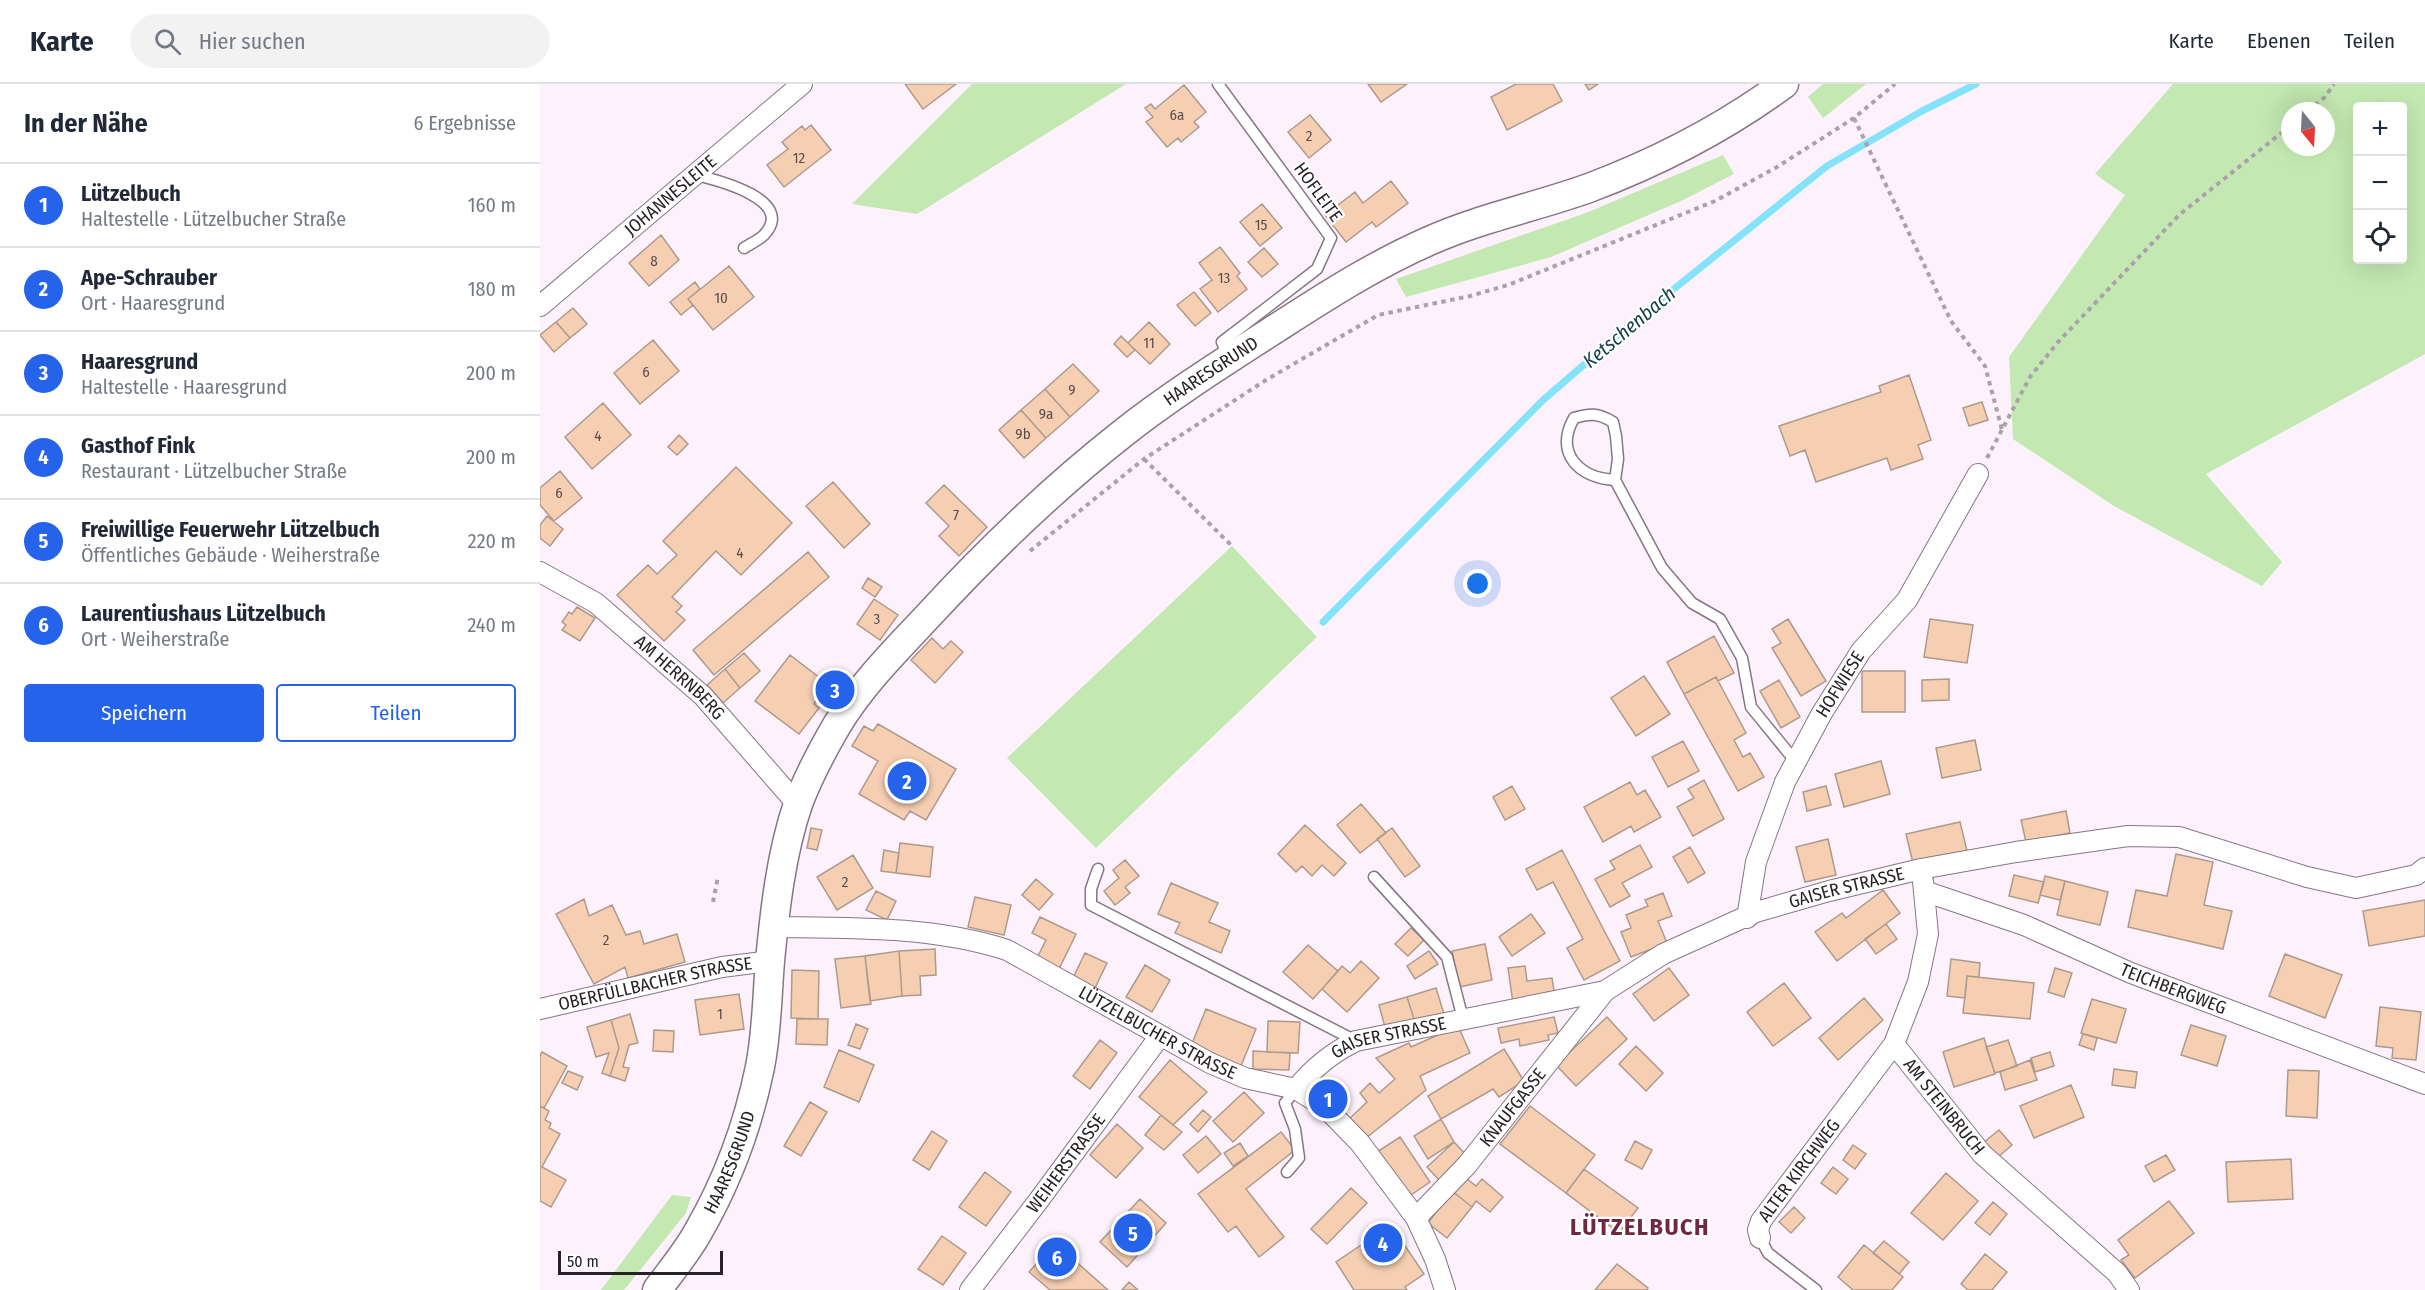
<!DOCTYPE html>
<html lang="de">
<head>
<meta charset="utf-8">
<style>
	:root { --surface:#fff; --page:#f2f2f3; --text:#1f2937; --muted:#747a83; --line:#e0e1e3; --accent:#2563eb }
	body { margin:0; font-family:"Fira Sans Condensed",sans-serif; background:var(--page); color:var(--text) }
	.controls { position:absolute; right:18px; top:18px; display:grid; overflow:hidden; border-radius:6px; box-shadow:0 6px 24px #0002 }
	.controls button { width:54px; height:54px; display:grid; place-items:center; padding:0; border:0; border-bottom:2px solid var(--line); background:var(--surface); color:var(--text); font:30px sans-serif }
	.compass { position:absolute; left:1741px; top:18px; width:54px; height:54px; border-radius:50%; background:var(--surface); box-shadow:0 6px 24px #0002; rotate:162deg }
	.scale { position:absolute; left:18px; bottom:15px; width:165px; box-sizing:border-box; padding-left:6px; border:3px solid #282228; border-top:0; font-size:16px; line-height:21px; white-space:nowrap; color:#282228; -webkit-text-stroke:4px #fff; paint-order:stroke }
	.you { position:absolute; left:938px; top:500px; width:21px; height:21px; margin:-15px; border:4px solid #fff; border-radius:50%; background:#1a73e8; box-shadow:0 0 0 9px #1a73e833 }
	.badge { display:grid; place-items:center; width:39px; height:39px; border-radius:50%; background:var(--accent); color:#fff; font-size:20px; font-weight:700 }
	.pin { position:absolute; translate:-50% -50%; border:3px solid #fff; box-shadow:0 2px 6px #0006 }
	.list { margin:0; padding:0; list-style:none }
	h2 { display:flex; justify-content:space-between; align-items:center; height:78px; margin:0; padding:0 24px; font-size:26px }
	h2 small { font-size:20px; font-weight:400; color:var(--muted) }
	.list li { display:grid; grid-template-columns:39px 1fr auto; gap:18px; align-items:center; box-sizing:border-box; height:84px; padding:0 24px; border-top:2px solid var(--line) }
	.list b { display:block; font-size:22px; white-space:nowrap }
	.list p { margin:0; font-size:20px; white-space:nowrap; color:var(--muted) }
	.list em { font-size:20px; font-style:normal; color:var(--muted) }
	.actions { display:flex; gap:12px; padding:18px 24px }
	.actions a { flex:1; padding:14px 0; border:2px solid var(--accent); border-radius:6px; text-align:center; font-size:21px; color:var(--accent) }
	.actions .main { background:var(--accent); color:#fff }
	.icon { flex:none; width:33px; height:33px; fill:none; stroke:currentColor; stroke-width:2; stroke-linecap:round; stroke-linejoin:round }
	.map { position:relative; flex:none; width:1885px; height:1206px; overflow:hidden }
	header { display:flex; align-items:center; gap:36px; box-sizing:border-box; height:84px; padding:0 30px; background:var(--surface); border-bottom:2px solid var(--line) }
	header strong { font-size:28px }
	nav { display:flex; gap:33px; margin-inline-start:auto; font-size:21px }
	.search { width:420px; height:54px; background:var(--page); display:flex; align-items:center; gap:15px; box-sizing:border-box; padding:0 21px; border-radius:33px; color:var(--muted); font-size:22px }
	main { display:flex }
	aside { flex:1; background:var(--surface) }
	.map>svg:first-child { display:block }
	.green { fill:#c3e8b1; fill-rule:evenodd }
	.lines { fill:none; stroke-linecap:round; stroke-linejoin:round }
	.stream { stroke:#84e3fb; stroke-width:7 }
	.building { fill:#f6cfb3; stroke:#ae9a8c; stroke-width:1.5 }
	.lane-casing { stroke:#867685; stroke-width:13 }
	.street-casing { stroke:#867685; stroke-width:22 }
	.secondary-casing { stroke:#867685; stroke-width:31 }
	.path { stroke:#aaa1aa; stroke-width:4; stroke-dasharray:4.5 4.5; stroke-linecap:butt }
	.lane { stroke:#fff; stroke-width:10 }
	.street { stroke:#fff; stroke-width:20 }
	.secondary { stroke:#fff; stroke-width:28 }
	.labels { text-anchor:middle; stroke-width:4.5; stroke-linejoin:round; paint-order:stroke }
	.number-label { font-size:15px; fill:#5c4d4b }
	.street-label { font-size:18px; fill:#282228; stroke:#fff }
	.water-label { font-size:20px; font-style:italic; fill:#14404a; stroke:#fff }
	.district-label { font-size:24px; font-weight:bold; letter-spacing:1.5px; fill:#6e293e; stroke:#fff }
</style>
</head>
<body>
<header>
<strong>Karte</strong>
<div class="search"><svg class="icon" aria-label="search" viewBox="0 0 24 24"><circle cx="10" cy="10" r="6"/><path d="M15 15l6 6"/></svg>Hier suchen</div>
<nav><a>Karte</a><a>Ebenen</a><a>Teilen</a></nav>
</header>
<main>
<aside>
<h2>In der Nähe<small>6 Ergebnisse</small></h2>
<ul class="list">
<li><span class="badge">1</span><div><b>Lützelbuch</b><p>Haltestelle · Lützelbucher Straße</p></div><em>160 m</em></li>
<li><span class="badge">2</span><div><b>Ape-Schrauber</b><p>Ort · Haaresgrund</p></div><em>180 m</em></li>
<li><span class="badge">3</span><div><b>Haaresgrund</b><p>Haltestelle · Haaresgrund</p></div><em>200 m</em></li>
<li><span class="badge">4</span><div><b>Gasthof Fink</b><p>Restaurant · Lützelbucher Straße</p></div><em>200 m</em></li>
<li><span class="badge">5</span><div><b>Freiwillige Feuerwehr Lützelbuch</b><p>Öffentliches Gebäude · Weiherstraße</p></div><em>220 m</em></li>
<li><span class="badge">6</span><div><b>Laurentiushaus Lützelbuch</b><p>Ort · Weiherstraße</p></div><em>240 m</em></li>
</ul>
<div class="actions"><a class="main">Speichern</a><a>Teilen</a></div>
</aside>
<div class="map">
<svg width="1885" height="1206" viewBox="0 0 1885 1206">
	<rect width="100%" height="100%" fill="#fdf1fc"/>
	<!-- green -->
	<path class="green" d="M432 0H586L377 130 312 120Z
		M1283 0H1326L1283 34 1268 13Z
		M1633 0H1885V270L1666 390 1742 478 1722 502 1574 422 1473 355 1469 273 1585 111 1555 90ZM1862 22V176H1818V22ZM1750 27H1786V63H1750Z
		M1183 71 1194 90 1141 117 1011 173 866 213 856 195 1046 129Z
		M692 462 777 553 556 764 467 674Z
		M132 1111 151 1113 146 1129 84 1206H61Z"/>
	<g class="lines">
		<!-- stream -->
		<path class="stream" d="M783 538 1003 316 1104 229 1287 82 1382 27 1436 0"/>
	</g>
	<!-- building -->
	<path class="building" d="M365 0H416L383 25Z
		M828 0H867L841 18Z
		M976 0H1013L1022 17 967 46 951 13Z
		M1045 0H1058L1049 6Z
		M644 1 666 28 654 38 659 43 641 58 638 54 627 63 606 38 613 33 605 24 611 20 615 25Z
		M770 31 791 56 769 74 748 48Z
		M271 41 291 66 244 103 227 81 248 65 242 58 262 42 265 46Z
		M851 97 868 119 836 143 832 138 806 158 785 131 815 108 823 119Z
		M722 120 742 144 720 162 700 138Z
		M121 151 139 176 109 202 89 179Z
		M680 163 700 189 697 192 707 205 678 228 660 205 672 196 659 179Z
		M724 164 738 180 722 193 708 178Z
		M189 182 214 213 173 246 148 215Z
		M155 198 160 205 148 215 153 221 141 231 130 218Z
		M654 208 671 229 655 242 637 221Z
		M33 224 47 240 30 254 16 238Z
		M16 238 30 254 14 268 0 251Z
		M609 238 630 260 610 280 588 259Z
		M581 252 595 266 587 273 574 260Z
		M113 256 139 287 100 320 74 289Z
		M533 280 559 307 530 333 505 305Z
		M1369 291 1391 356 1378 361 1383 375 1351 386 1347 374 1276 398 1265 366 1250 372 1239 342 1341 308 1339 302Z
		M505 305 530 333 506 354 481 326Z
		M1442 318 1448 336 1429 342 1423 324Z
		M63 319 91 351 52 385 25 353Z
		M481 326 506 354 484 374 459 346Z
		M139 351 148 360 137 371 128 363Z
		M196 383 252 439 201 491 176 467 132 513 142 522 136 528 145 536 124 557 77 511 108 481 117 490 137 471 123 457Z
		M20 387 42 414 14 437 0 421V404Z
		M293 398 330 440 304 464 266 422Z
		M404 401 447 443 419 472 399 452 409 442 386 419Z
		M7 432 23 445 10 462 0 454V441Z
		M268 468 289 493 174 591 153 566Z
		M328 494 342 503 335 513 322 504Z
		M334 515 358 531 340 556 317 540Z
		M37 523 55 534 40 557 22 546 26 541 22 538 29 528 32 530Z
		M1248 535 1286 597 1261 612 1232 564 1241 559 1232 545Z
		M1390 535 1433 541 1427 579 1384 573Z
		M1174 552 1194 589 1178 597 1176 593 1144 610 1127 578Z
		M392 554 403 565 411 557 423 568 395 599 371 576Z
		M204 569 220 587 200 604 185 585Z
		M250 571 289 601 274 620 279 624 259 650 215 617Z
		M185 585 200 604 183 619 167 601Z
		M1322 587H1365V628H1322Z
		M1104 592 1130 630 1096 652 1071 614Z
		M1176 593 1206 649 1194 656 1203 673 1210 669 1224 693 1198 707 1144 610Z
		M1409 595V616L1382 617V596Z
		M1239 596 1260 633 1241 644 1220 607Z
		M338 640 416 685 386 736 370 727 364 736 319 710 338 677 312 662 324 642 333 647Z
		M1435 656 1441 686 1402 694 1396 664Z
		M1143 657 1159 687 1128 703 1112 673Z
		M1341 677 1350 710 1304 723 1295 690Z
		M1164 696 1184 735 1153 752 1137 723 1154 714 1148 705Z
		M1090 698 1097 711 1105 706 1121 733 1094 748 1091 742 1063 758 1044 723Z
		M972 702 985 725 965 736 953 713Z
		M1286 702 1291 721 1267 727 1263 708Z
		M821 720 846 749 820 769 797 741Z
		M1526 727 1530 749 1486 758 1481 736Z
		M1420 738 1427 767 1373 779 1366 750Z
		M765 741 806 779 794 792 782 781 772 792 762 782 756 788 738 770Z
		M271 744 282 746 277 766 267 764Z
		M852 744 880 782 865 793 837 755Z
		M1288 755 1296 791 1265 798 1256 763Z
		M360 759 393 763 390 793 356 789Z
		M1100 761 1112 783 1082 799 1090 812 1070 823 1055 795 1075 785 1070 777Z
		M1150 763 1165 789 1148 799 1133 773Z
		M344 766 359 769 356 789 341 787Z
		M1022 766 1080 877 1044 896 1027 864 1043 855 1013 798 997 806 986 785Z
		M1636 770 1673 778 1664 821 1692 827 1683 865 1588 843 1596 806 1627 812Z
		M313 771 333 804 297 826 277 793Z
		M585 776 599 792 585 803 590 809 575 821 564 807 579 794 573 786Z
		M1474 791 1504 798 1498 819 1469 812Z
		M1505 792 1525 797 1520 816 1500 811Z
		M496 795 513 810 499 826 482 811Z
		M1525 797 1568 808 1560 841 1517 831Z
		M631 799 678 819 669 838 690 847 681 869 635 849 640 839 618 830Z
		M1343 806 1360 829 1297 877 1275 848 1302 829 1306 834Z
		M336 807 356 817 347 836 326 826Z
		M1123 809 1132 832 1118 837 1127 859 1091 873 1081 848 1091 844 1086 831 1108 822 1105 816Z
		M435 813 471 821 464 851 428 843Z
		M44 815 49 832 72 821 86 851 100 847 104 860 137 850 145 878 88 894 85 883 54 900 16 830Z
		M1885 816V852L1829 862 1823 827Z
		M991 830 1005 849 972 872 959 853Z
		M500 833 536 850 519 885 497 874 506 856 492 849Z
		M1346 840 1357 855 1336 870 1325 855Z
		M871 844 884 856 868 872 855 860Z
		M945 860 952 896 919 903 912 867Z
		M768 861 798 887 773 915 743 888Z
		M395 865 396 891 380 892 381 911 362 912 359 867Z
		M359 867 362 912 330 917 325 872Z
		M889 867 898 880 875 895 867 882Z
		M545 869 567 879 554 906 532 896Z
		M1745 870 1802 891 1785 934 1729 912Z
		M325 872 331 920 301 924 295 875Z
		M1411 875 1440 879 1439 893 1427 892 1425 914 1407 912Z
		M821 877 839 894 807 928 782 905 802 882 810 889Z
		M605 881 630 896 612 928 586 913Z
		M985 882 987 897 1012 894 1015 913 973 919 968 884Z
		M1129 884 1149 911 1114 937 1093 910Z
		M1515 884 1532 889 1524 913 1508 908Z
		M252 886 279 887 278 935 251 934Z
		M1427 892 1494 899 1490 935 1423 929Z
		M1244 899 1271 934 1233 962 1207 928Z
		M896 904 904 930 875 938 867 913Z
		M199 910 204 945 160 951 155 916Z
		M867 913 875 938 846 947 839 921Z
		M1324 914 1343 936 1298 976 1279 954Z
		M1552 915 1586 925 1576 959 1541 949Z
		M1840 923 1881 928 1876 976 1852 974 1853 964 1836 962Z
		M666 925 716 945 701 982 651 962Z
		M90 930 98 959 89 961 83 983 89 984 85 997 70 992 79 964 71 936Z
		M1014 933 1018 949 1008 951 1009 956 980 962 979 955 961 959 958 944Z
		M1067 933 1087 955 1036 1002 1016 981Z
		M257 935H288L287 961 256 960Z
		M71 936 79 964 70 992 62 989 69 969 56 973 47 943Z
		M728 937 760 938 758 969 727 968Z
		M316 940 328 945 320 965 308 961Z
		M1651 941 1686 952 1677 982 1641 971Z
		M918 942 930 969 880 992 886 1006 826 1054 810 1034 827 1018 820 1009 830 999 839 1009 855 995 836 974 869 959 871 963Z
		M114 946 134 947 133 968 113 967Z
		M1543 950 1557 954 1554 966 1539 961Z
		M1444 954 1455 990 1414 1003 1403 968Z
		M560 956 577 969 550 1005 533 992Z
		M1468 956 1477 982 1455 989 1446 963Z
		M1096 962 1123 989 1106 1007 1079 980Z
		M964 965 984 997 959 1013 953 1005 901 1035 888 1012Z
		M299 966 334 981 319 1018 284 1003Z
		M713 967 750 969 749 986 713 985Z
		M2 968 27 982 4 1024 0 1022V972Z
		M1510 968 1514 982 1495 988 1491 974Z
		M630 976 667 1008 633 1041 599 1013Z
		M1490 976 1497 996 1465 1006 1460 988Z
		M1574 985 1597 988 1595 1004 1572 1001Z
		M1748 986 1779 987 1777 1034 1746 1032Z
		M28 987 43 993 37 1006 22 999Z
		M1531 1001 1544 1033 1494 1054 1480 1022Z
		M704 1008 724 1029 693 1058 673 1037Z
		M270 1018 287 1028 261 1072 244 1062Z
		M0 1022 9 1027 5 1036 11 1039 9 1044 20 1050 2 1083 26 1096 11 1123 0 1117Z
		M990 1022 1055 1071 1026 1109 960 1060Z
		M663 1026 671 1033 658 1048 650 1040Z
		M621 1031 642 1048 624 1066 605 1051Z
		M901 1035 914 1058 888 1075 874 1052Z
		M577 1040 603 1064 576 1094 550 1071Z
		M1459 1046 1472 1061 1457 1074 1443 1059Z
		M392 1047 407 1057 389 1086 373 1076Z
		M741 1048 755 1066 706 1105 744 1153 719 1173 696 1142 688 1148 658 1110Z
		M666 1052 681 1070 658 1089 643 1071Z
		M860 1053 890 1098 868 1113 837 1068Z
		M1095 1057 1112 1066 1102 1085 1085 1076Z
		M914 1058 928 1073 900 1097 887 1083Z
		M700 1059 708 1072 693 1082 684 1069Z
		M1313 1061 1326 1070 1315 1085 1303 1076Z
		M1626 1071 1635 1086 1614 1098 1605 1082Z
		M1751 1075 1753 1115 1688 1118 1686 1078Z
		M1293 1083 1308 1095 1296 1110 1281 1099Z
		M1044 1085 1098 1124 1079 1149 1026 1109Z
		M445 1088 471 1108 446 1142 419 1123Z
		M1406 1089 1438 1117 1403 1156 1371 1129Z
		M925 1093 936 1102 942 1095 963 1113 950 1128 936 1117 932 1123 912 1107Z
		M811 1104 827 1119 787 1160 771 1145Z
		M912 1107 932 1123 907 1154 888 1139Z
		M600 1115 626 1139 587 1183 560 1158Z
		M1629 1117 1654 1149 1595 1194 1581 1176 1589 1171 1578 1156Z
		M1453 1118 1467 1130 1450 1151 1435 1139Z
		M1254 1123 1265 1134 1251 1149 1239 1138Z
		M851 1141 884 1190 865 1203 867 1206H814L796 1178Z
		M402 1152 426 1169 403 1201 378 1185Z
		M1344 1157 1369 1178 1359 1190 1333 1169Z
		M515 1159 568 1206H510L489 1188Z
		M1324 1161 1363 1193 1352 1206H1313L1298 1193Z
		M1445 1170 1467 1188 1452 1206H1428L1421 1200Z
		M1077 1180 1108 1204 1107 1206H1055Z
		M589 1198 598 1206H582Z"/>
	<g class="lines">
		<defs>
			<path id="lane" d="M678 0 791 154 777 185 682 258 689 275
				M156 91C177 96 257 116 224 151 219 156 210 160 204 164
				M1075 396C1039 394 1014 369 1034 334 1050 329 1058 329 1073 338L1076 352 1078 375 1075 396 1122 484 1152 519 1180 535 1202 574 1211 623 1256 678
				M558 785 551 805V821L816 957
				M834 793 907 873 923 935
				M747 1088 759 1074 755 1045 745 1019 756 1005
				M1220 1154 1228 1169 1276 1206"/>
			<g id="street">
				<path id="s1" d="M0 222 262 0"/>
				<path id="s2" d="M0 488 56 519 163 612 258 721"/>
				<path id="s3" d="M1383 797 1388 850 1378 898 1354 960 1442 1070 1577 1189 1589 1206"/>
				<path id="s4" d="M1384 807 1484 841 1591 889 1885 1000"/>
				<path id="s5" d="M1207 834 1216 778 1245 698 1282 629 1321 567 1367 516 1438 390"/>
				<path id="s6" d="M235 843C312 844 393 842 467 866L670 979 705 994 756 1005 786 1024 820 1059 876 1134 895 1175 905 1206"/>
				<path id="s7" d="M0 925 182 883 230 877"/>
				<path id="s8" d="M756 1005C773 984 791 969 816 957L1065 907 1123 870 1216 828 1289 807 1381 785 1476 768 1588 752 1639 753 1767 793 1816 804 1876 791 1885 784"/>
				<path id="s9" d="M876 1134 927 1081 1065 907"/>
				<path id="s10" d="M1220 1154 1218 1146 1221 1137 1354 960"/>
				<path id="s11" d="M430 1206 499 1116 620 952"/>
			</g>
			<g id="secondary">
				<path id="s12" d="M117 1206C131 1187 147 1168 158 1148 188 1096 208 1042 220 983 227 948 227 913 230 877 235 825 241 770 258 720 268 693 283 665 297 641 321 601 356 566 388 532 448 467 512 405 582 350 630 312 684 278 735 245 785 213 834 181 889 157 940 134 996 123 1049 104 1118 78 1184 44 1244 0"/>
			</g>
		</defs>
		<!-- lane casing -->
		<use href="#lane" class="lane-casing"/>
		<!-- street casing -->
		<use href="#street" class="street-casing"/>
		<!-- secondary casing -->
		<use href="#secondary" class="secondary-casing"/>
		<!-- path -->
		<path class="path" d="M1768 27 1785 13 1794 0
			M1314 34 1411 237 1445 282 1462 346
			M1447 374 1490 293 1518 258 1639 131 1750 42
			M604 375 692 462
			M490 467 604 375 726 296 838 231 930 212 968 201 1175 117 1237 83 1314 34 1355 0
			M173 818 178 793"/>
		<!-- lane -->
		<use href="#lane" class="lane"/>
		<!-- street -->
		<use href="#street" class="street"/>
		<!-- secondary -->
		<use href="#secondary" class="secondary"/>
	</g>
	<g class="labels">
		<!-- number labels -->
		<g class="number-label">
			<text x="637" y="36">6a</text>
			<text x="769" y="57">2</text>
			<text x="259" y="79">12</text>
			<text x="721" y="146">15</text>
			<text x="114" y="182">8</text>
			<text x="684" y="199">13</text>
			<text x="181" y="219">10</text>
			<text x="609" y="264">11</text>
			<text x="106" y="293">6</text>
			<text x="532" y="311">9</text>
			<text x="506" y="335">9a</text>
			<text x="483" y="355">9b</text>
			<text x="58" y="357">4</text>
			<text x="19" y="414">6</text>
			<text x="416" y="436">7</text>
			<text x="200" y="474">4</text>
			<text x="337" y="540">3</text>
			<text x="305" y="803">2</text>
			<text x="66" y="861">2</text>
			<text x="180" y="935">1</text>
		</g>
		<!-- street labels -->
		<g class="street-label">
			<text transform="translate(778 108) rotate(54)" y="6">HOFLEITE</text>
			<text dy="6" stroke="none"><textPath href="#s1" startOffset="171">JOHANNESLEITE</textPath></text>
			<text dy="6" stroke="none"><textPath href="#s12" startOffset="1120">HAARESGRUND</textPath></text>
			<text dy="6" stroke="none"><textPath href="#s2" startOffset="176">AM HERRNBERG</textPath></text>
			<text dy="6" stroke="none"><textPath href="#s5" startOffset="254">HOFWIESE</textPath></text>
			<text dy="6" stroke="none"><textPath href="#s8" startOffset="596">GAISER STRASSE</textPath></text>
			<text dy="6" stroke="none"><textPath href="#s7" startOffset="118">OBERFÜLLBACHER STRASSE</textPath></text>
			<text dy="6" stroke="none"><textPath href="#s4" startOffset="268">TEICHBERGWEG</textPath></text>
			<text dy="6" stroke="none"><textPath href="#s6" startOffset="406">LÜTZELBUCHER STRASSE</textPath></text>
			<text dy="6" stroke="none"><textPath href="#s8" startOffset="110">GAISER STRASSE</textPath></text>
			<text dy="6" stroke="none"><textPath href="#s9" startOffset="147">KNAUFGASSE</textPath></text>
			<text dy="6" stroke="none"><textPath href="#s3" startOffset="249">AM STEINBRUCH</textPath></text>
			<text dy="6" stroke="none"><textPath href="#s12" startOffset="148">HAARESGRUND</textPath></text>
			<text dy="6" stroke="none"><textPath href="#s11" startOffset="159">WEIHERSTRASSE</textPath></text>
			<text dy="6" stroke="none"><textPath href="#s10" startOffset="81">ALTER KIRCHWEG</textPath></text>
		</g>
		<!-- water labels -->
		<g class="water-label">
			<text transform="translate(1089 243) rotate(-40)" y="7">Ketschenbach</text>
		</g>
		<!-- district labels -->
		<g class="district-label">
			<text x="1100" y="1151">LÜTZELBUCH</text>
		</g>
	</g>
</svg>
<div class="controls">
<button>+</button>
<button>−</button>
<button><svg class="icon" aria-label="locate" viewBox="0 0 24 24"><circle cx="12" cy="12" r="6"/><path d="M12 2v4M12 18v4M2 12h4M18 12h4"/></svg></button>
</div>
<svg class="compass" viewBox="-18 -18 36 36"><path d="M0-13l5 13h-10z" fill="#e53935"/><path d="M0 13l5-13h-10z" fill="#747a83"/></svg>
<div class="scale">50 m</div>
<div class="you"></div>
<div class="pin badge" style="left:788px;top:1015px">1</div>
<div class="pin badge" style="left:367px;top:697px">2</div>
<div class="pin badge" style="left:295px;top:606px">3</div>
<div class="pin badge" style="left:843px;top:1159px">4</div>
<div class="pin badge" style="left:593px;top:1149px">5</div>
<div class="pin badge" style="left:517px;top:1173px">6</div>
</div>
</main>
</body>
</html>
